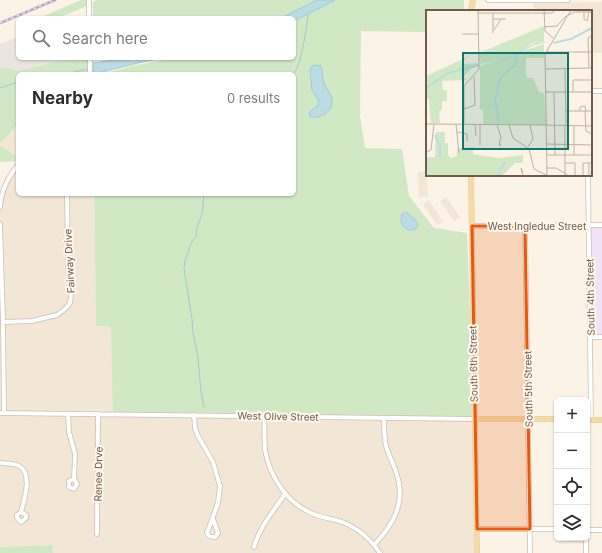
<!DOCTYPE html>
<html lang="en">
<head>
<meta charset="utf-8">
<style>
	:root { --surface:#fff; --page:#f2f2f3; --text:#2b2b33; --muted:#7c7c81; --line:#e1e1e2 }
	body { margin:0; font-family:Inter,sans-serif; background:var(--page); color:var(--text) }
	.controls { position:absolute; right:12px; bottom:12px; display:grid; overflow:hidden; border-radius:6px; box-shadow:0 1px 3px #0004 }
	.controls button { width:36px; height:36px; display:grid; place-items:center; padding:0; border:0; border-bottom:1px solid var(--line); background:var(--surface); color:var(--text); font:20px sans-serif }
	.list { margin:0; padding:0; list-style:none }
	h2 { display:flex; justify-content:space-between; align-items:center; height:52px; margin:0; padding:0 16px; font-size:17px }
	h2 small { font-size:13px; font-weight:400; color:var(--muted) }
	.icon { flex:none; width:22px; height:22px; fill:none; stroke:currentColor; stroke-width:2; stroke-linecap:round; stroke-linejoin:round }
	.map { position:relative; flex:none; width:602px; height:553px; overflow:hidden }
	.search { position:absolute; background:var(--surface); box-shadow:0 1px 3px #0004; left:16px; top:16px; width:280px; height:44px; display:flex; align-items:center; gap:10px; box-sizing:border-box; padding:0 14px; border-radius:6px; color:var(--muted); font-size:15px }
	.panel { position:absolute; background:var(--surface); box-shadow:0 1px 3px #0004; left:16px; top:72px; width:280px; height:124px; border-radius:6px }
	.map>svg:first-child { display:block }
	.residential { fill:#f2e6d4 }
	.industrial { fill:#ebe5df }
	.education { fill:#f0e2f7 }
	.green { fill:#d1e8c4 }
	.water { fill:#bbdce4; stroke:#a1cbd5 }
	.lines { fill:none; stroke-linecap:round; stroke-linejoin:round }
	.stream { stroke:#a1cbd5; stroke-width:1 }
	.minor-casing { stroke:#cebeaf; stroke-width:5.5 }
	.major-casing { stroke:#d8d1cd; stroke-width:6 }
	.minor { stroke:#fff; stroke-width:4 }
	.major { stroke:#f6daa1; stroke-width:5 }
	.rail-casing { stroke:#b7a4c4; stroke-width:2.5 }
	.rail { stroke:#fef7eb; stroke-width:1; stroke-dasharray:3; stroke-linecap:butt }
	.marked { fill:#e8590c; fill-opacity:0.2; stroke:#e8590c; stroke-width:3; stroke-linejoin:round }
	.labels { text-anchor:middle; stroke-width:4; stroke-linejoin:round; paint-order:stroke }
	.street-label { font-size:10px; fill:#735b4c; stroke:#fef7eb }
	.inset-river { fill:none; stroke:#bbdce4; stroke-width:2 }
	.inset-road { fill:none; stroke:#c1b1a3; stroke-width:1 }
	.view { fill:#0f766e; fill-opacity:0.15; stroke:#0f766e; stroke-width:2 }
	.inset-edge { fill:none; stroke:#735b4c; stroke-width:2 }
</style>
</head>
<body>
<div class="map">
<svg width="602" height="553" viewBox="0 0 602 553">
	<rect width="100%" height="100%" fill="#fbf3e5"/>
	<!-- residential -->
	<path class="residential" d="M602 2V53H591V11H534L533 3Z
		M18 118V157L0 146V143L18 125 15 121Z
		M18 165V194H94L96 326 111 327 474 419 477 553H53L52 545 0 547V207L2 195Z
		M426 171 428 197H419L418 172Z
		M446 197 460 217 454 221 440 201Z
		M429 200 443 222 437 225 423 204Z"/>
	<!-- industrial -->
	<path class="industrial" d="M18 37V58H88V60L54 62 18 71 10 68H0V44Z"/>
	<!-- education -->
	<path class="education" d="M589 225H602V337H590Z"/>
	<!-- green -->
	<path class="green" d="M81 0H87V6L58 18H39Z
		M97 0H464V11H427V32L361 31 360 116 365 148 402 149 409 196 434 228 467 233 474 419 113 414 111 327 96 326 94 194H294V74H102L136 65 175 58H294V18H93V2Z
		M88 60V74H18V118L15 121 18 125 0 143V68H10L18 71 54 62Z
		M0 146 18 157V161L0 162Z
		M53 545V553H0V547Z"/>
	<!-- water -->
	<path class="water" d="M317 0H335L294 21V18H281Z
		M127 58H165L146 61 94 74 93 63Z
		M314 65 321 66C323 71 322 74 323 79 324 85 328 90 331 96 336 110 322 119 310 117L309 114C311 109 317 108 319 102L312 90 310 70 311 67Z
		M405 212C410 214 410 215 413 218 415 220 416 220 417 223 421 234 396 233 402 214Z"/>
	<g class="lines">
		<!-- stream -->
		<path class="stream" d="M65 74 88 69
			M294 74C302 62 306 31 308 15
			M0 88 18 82
			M204 407 201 392 198 357 193 333 192 319 184 269 185 261 192 241 196 237 197 227 202 214 204 194"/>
		<defs>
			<path id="minor" d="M89 0V18
				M488 0H568
				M90 58V74
				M591 91H602
				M588 175 591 420
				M0 207C1 191 8 177 18 165
				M0 224 3 322 4 413
				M472 226 602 225
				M525 226 530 553
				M3 322 32 321 57 315 65 309 70 303 71 295 68 265 67 194
				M590 337H602
				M0 413 474 419
				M68 414 69 432 75 454 74 479 77 484 74 489 69 487V481L74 479
				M194 415 195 428 198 436 213 462 220 486 218 503 207 533C209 537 211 537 215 537L218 533 213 519
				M264 416C265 427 264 439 265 450 270 478 288 505 316 515 324 518 334 519 342 522 358 528 371 540 380 553
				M0 463C6 464 14 463 19 466 33 473 24 501 21 512L17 515V518L21 522 26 518V515L21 512
				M477 529H557
				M587 530H602
				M97 534 98 414
				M586 538V553
				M374 545C393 525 406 503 397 475 394 465 389 456 386 446 384 437 384 427 384 418
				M254 547C259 528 274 510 285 494"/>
			<path id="major" d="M471 11 473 0
				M471 175 477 553
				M474 419H557
				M587 420H602"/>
		</defs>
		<!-- minor casing -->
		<use href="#minor" class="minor-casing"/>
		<!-- major casing -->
		<use href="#major" class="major-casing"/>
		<!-- minor -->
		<use href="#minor" class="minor"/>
		<!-- major -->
		<use href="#major" class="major"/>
		<defs>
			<path id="rail" d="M0 23 55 0"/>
		</defs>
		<!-- rail casing -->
		<use href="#rail" class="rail-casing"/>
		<!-- rail -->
		<use href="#rail" class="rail"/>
	</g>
	<!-- marked area -->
	<path class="marked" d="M472 226H525L530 529H477Z"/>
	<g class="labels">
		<!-- street labels -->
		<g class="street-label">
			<text x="537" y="230">West Ingledue Street</text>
			<text transform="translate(69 261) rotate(-93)" y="4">Fairway Drive</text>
			<text transform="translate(590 297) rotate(-91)" y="4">South 4th Street</text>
			<text transform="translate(473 364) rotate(-91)" y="4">South 6th Street</text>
			<text transform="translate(528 389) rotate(-91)" y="4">South 5th Street</text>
			<text transform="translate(278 416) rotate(1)" y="4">West Olive Street</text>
			<text transform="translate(98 474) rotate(-89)" y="4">Renee Drve</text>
		</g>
	</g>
	<!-- overview -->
	<g transform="translate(426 10)">
		<rect width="166" height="166" fill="#fbf3e5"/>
		<path d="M118 16V32L107 33 94 42 118 34V48H100V63L101 68H107L113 82 118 83 120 115 57 114V100L54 99V56L85 47 54 54 53 43ZM52 42 35 51 36 54 53 53V56L46 58 37 67 41 70 16 71 17 80H21V91H16V100L13 101 14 113H5L3 89H0V66ZM10 122H19V133H22V145L25 148 31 146V138L47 137V144L72 148 97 145V153H89L76 166H1L0 147H9Z" fill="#d1e8c4"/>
		<path d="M122 32 108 35 82 49 54 55 83 47 110 33Z" fill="#bbdce4"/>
		<path class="inset-river" d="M127 33 145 29 166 18M0 78 22 63 53 55M73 113 69 89 73 73 75 67 89 55 91 45M9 125 14 136V147M71 166 79 152"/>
		<path class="inset-road" d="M118 0 119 21 127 28M158 2V9L161 11 163 2M52 3H127L128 0M67 3V23M67 9H80M118 17 131 16 139 7 148 2H166M68 20 75 9M36 24H52M120 42H166M139 58 140 115M163 58 162 28 166 26M119 59 166 58M119 82H166M128 82 129 145M147 82V70H166M38 99 49 95 48 67M140 101H166M154 101V97L159 96 160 101M159 101 160 121 166 124M0 114 120 115M30 114 33 143M38 114V76L53 59 52 0M49 114 50 126M71 115 75 127 73 135 74 136V133M83 115 87 128 103 139 108 159 120 165M120 115 166 116M139 115V166M148 116V145M31 122 41 124V131M121 134 166 135M54 135V114M102 137 107 129 104 115M0 142 5 140 8 114M121 145H166M139 153H149V166M163 153V166M120 158H130L143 166M97 162 95 158 97 166M121 166 119 44 145 0M157 166V153H166"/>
		<path class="view" d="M37 43H142V139H37Z"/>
		<rect width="166" height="166" class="inset-edge"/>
	</g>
</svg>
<div class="controls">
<button>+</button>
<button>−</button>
<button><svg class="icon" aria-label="locate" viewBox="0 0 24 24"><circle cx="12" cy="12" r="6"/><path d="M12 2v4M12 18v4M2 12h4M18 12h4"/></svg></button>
<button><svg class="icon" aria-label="layers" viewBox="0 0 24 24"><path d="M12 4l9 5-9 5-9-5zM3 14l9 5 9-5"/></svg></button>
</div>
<div class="search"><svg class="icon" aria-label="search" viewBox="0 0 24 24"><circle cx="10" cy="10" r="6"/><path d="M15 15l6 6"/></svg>Search here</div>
<section class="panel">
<h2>Nearby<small>0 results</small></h2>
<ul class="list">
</ul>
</section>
</div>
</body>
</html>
